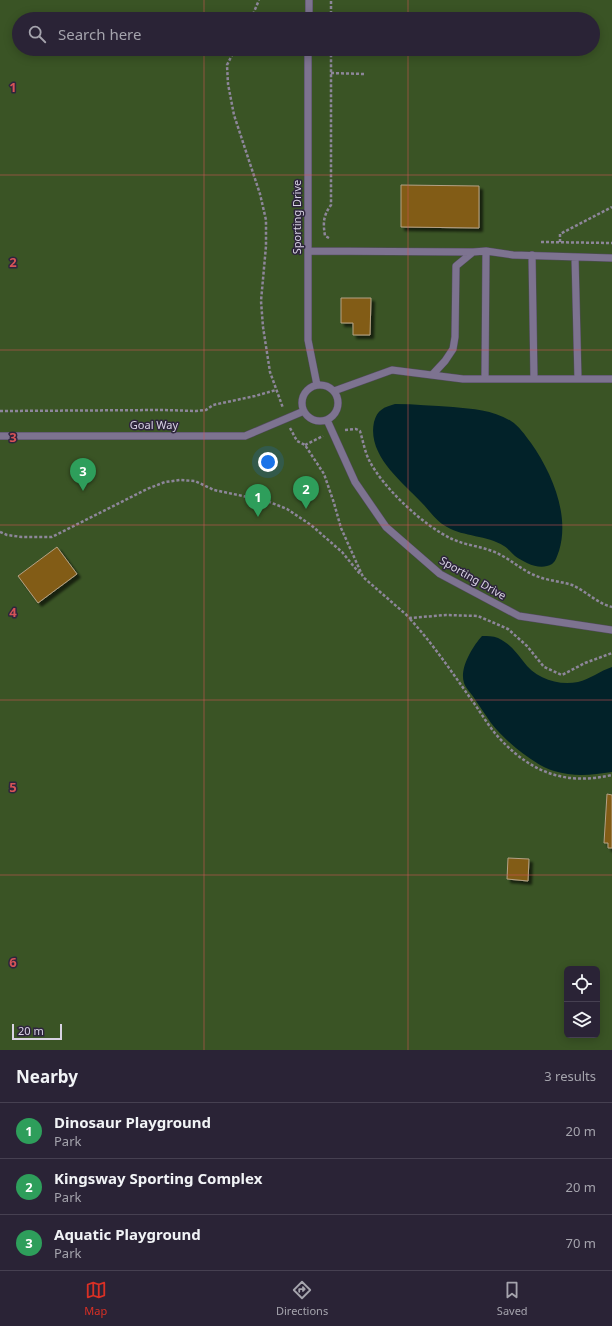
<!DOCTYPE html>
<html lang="en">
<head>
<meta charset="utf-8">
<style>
	:root { --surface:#2a2336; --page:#362f42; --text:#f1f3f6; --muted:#a5a4ad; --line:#464051; --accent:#d93025 }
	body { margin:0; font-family:"Noto Sans",sans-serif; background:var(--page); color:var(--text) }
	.controls { position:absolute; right:12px; bottom:12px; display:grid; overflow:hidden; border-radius:6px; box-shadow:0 2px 10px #0003 }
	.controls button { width:36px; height:36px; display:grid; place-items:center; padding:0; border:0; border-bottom:1px solid var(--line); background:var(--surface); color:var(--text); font:20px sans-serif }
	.scale { position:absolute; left:12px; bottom:10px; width:50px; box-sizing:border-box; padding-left:4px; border:2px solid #d8d3e3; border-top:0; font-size:11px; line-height:14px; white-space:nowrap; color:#d8d3e3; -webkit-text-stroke:3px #2e253d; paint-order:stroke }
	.you { position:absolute; left:268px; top:462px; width:14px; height:14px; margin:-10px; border:3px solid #fff; border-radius:50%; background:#1a73e8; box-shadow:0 0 0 6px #1a73e833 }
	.badge { display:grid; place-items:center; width:26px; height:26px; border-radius:50%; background:var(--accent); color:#fff; font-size:13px; font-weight:700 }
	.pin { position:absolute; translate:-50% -33px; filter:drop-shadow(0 1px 2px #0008) }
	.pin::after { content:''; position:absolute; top:21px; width:14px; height:12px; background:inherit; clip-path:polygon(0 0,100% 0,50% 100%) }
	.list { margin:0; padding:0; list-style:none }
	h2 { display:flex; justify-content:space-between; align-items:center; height:52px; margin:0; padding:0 16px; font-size:17px }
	h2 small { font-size:13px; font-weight:400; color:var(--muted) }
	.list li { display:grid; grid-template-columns:26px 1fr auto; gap:12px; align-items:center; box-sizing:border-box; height:56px; padding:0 16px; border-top:1px solid var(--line) }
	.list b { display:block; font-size:15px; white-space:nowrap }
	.list p { margin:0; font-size:13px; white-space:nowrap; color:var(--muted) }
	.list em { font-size:13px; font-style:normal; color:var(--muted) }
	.icon { flex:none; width:22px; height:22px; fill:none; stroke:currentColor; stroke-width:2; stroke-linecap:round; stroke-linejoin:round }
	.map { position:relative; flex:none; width:612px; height:1050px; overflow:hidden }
	.search { position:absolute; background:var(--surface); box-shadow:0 2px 10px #0003; left:12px; right:12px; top:12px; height:44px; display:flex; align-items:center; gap:10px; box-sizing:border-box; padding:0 14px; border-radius:22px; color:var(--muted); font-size:15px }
	.sheet { height:220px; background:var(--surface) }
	nav { display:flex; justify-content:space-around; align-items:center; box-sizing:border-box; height:56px; border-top:1px solid var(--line); background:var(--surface); font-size:11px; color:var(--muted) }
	nav a { display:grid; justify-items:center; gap:2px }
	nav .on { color:var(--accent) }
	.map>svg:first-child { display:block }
	.green { fill:#3a5425; fill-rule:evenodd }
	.water { fill:#022229 }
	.building { fill:#825c15; stroke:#b4a185; filter:url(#shadow) }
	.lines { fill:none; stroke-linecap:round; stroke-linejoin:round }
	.lane-casing { stroke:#534b60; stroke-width:8 }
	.path { stroke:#8d869a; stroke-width:2.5; stroke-dasharray:3 2; stroke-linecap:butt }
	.lane { stroke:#7d7390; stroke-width:7 }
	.grid { fill:none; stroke:#d65357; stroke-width:1; stroke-opacity:0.55 }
	.labels { text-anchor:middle; stroke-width:3; stroke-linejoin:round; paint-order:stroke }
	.street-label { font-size:11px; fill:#d8d3e3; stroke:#2e253d }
	.grid-label { font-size:13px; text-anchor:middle; font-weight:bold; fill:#d65357; stroke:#2e253d; stroke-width:3; stroke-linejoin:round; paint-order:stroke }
</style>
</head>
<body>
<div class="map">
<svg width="612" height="1050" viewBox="0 0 612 1050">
	<defs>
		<filter id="shadow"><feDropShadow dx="3.5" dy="3.5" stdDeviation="1" flood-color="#0009"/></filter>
	</defs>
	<rect width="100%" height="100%" fill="#382f48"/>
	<!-- green -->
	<path class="green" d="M0 0H612V1050H0ZM19 19H593V49H19ZM567 969H597V1035H567Z"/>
	<!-- water -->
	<path class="water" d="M395 404C415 404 433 406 453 407 473 409 493 410 511 421 519 426 525 435 531 443 552 473 570 515 559 551 557 556 556 561 552 564 540 571 525 563 515 556 511 553 508 548 504 546 487 535 464 537 447 527 437 522 429 510 421 502 401 481 367 455 374 422 377 410 384 407 395 404Z
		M482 636C487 636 493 636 498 638 509 643 516 652 523 661 535 678 557 686 578 682 590 679 600 671 612 667V772C592 775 574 777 554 771 534 765 505 741 491 723 486 716 481 708 476 701 473 695 466 689 464 683 459 668 473 646 482 636Z"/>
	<!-- building -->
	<path class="building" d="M401 185 479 186V228L401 227Z
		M341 298H371L370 335H353V323H341Z
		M57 547 77 574 38 603 18 576Z
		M607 794 612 795V848H608V843H604Z
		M508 858 529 859 528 881 507 879Z"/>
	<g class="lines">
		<defs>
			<path id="lane" d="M309 19V0
				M308 49V340L317 385
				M308 251 473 252
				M532 255 534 379
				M575 257 578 379
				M432 375 445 361 453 349 455 337 456 266 473 252 486 251 513 255 612 258
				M485 379 486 251
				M302 403a18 18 0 1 1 36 0a18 18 0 1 1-36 0Z
				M334 391 392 370 463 379H612
				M327 420 355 482 386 527 440 574 519 616 612 630
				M0 436H245L304 411"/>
		</defs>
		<!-- lane casing -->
		<use href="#lane" class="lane-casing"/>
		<!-- path -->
		<path class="path" d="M251 19 259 0
			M331 19V0
			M235 49 227 65 228 84 234 115 260 194 266 220V246L261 301 263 327 270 372 283 408
			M331 73 364 74
			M329 238 325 236C323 223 323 216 331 205V49
			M541 242 612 243
			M560 242V234L612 207
			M0 411 163 410 196 411 206 410 213 405 255 396 276 390
			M290 428 297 441 305 445 324 474 334 503 341 528 363 577 410 618 446 615 478 616 508 629 527 646 544 667 562 675 585 663 612 653
			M345 430 356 429 360 431C363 441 365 452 369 460 383 488 424 526 452 539 465 545 479 546 492 551 508 557 520 569 534 575 547 581 560 581 572 585 586 591 598 604 612 607
			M305 445 323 436
			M0 532 7 535 22 537H52L147 489 165 482 180 480 195 481 214 490 267 501 287 509 311 525 342 552 360 574
			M410 619C435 646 455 677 476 706 484 718 492 731 502 741 534 774 567 785 612 775"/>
		<!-- lane -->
		<use href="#lane" class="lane"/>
	</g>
	<!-- grid -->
	<path class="grid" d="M204 0V19M408 0V19M204 49V1050M408 49V1050M0 175H612M0 350H612M0 525H612M0 700H612M0 875H612"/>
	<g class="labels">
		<!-- street labels -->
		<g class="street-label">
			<text transform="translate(297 217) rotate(-90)" y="4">Sporting Drive</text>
			<text x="154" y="429">Goal Way</text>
			<text transform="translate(473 578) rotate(30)" y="4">Sporting Drive</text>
		</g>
	</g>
	<g class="grid-label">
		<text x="13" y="92">1</text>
		<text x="13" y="267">2</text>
		<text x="13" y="442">3</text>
		<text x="13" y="617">4</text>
		<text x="13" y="792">5</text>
		<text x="13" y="967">6</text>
	</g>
</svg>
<div class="controls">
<button><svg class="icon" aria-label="locate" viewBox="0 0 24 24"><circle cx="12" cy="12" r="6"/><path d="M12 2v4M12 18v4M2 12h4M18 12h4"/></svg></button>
<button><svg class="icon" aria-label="layers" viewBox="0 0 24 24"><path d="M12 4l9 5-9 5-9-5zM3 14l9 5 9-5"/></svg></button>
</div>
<div class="scale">20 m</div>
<div class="you"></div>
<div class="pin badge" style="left:258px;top:517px;background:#2e9e5b">1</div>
<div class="pin badge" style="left:306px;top:509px;background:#2e9e5b">2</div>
<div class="pin badge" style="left:83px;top:491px;background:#2e9e5b">3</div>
<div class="search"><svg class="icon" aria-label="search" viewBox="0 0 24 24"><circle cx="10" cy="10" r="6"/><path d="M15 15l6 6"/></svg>Search here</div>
</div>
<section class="sheet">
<h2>Nearby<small>3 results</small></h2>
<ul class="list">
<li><span class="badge" style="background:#2e9e5b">1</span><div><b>Dinosaur Playground</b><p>Park</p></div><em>20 m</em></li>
<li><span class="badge" style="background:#2e9e5b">2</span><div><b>Kingsway Sporting Complex</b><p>Park</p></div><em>20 m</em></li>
<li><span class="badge" style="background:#2e9e5b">3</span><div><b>Aquatic Playground</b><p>Park</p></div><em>70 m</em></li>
</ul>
</section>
<nav>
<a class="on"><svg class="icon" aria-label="map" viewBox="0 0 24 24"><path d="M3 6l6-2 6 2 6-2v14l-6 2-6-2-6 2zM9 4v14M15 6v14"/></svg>Map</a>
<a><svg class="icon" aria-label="directions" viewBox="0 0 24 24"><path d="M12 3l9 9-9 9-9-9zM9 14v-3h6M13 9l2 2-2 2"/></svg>Directions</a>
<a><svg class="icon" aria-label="saved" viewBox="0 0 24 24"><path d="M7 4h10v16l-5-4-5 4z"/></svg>Saved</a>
</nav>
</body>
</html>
